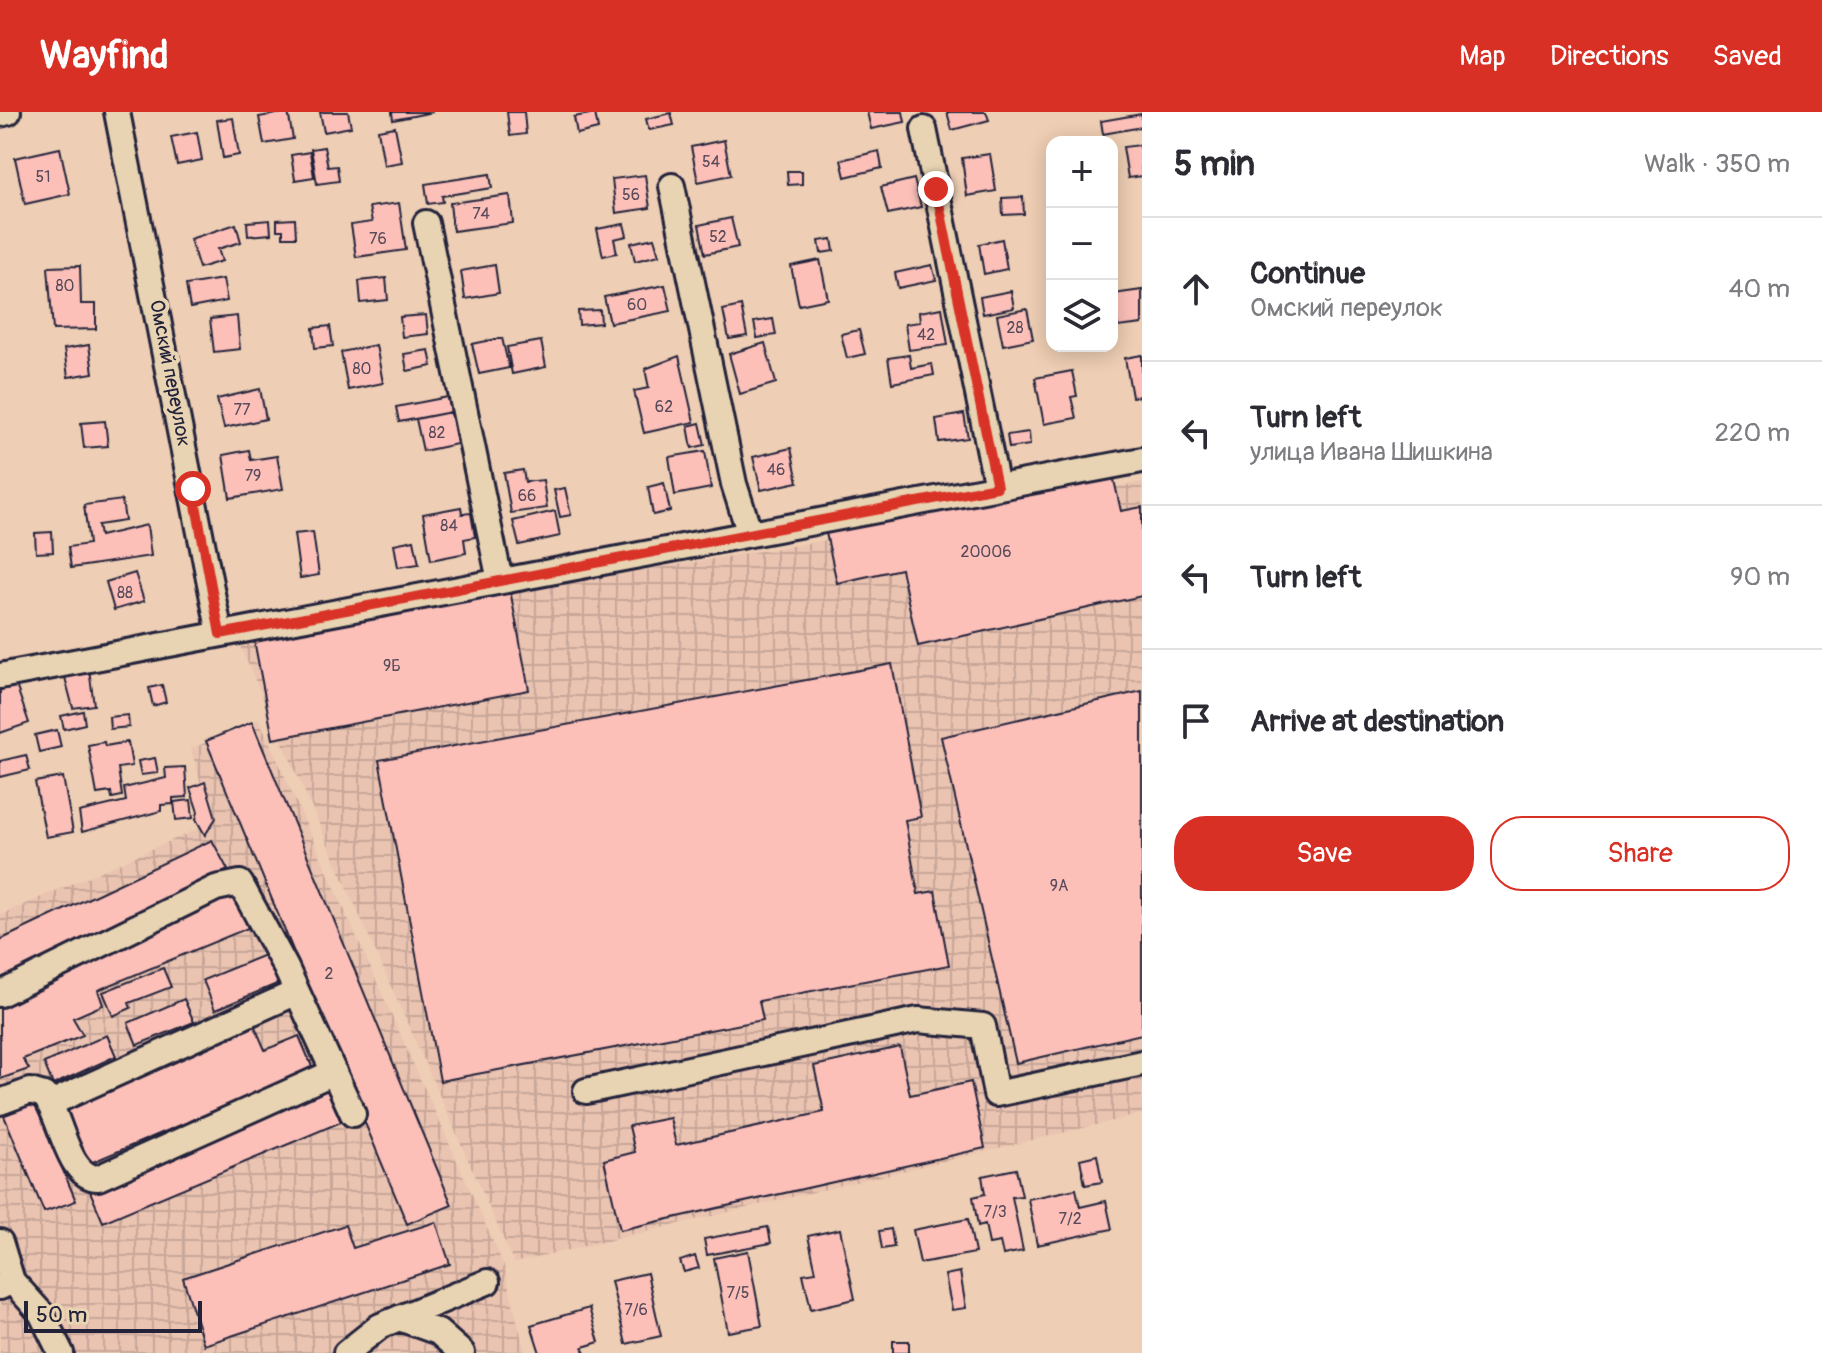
<!DOCTYPE html>
<html lang="en">
<head>
<meta charset="utf-8">
<style>
	:root { --surface:#fff; --page:#f2f2f3; --text:#2b2b33; --muted:#7c7c81; --line:#e1e1e2; --accent:#d93025 }
	body { margin:0; font-family:Pangolin,sans-serif; background:var(--page); color:var(--text) }
	.controls { position:absolute; right:24px; top:24px; display:grid; overflow:hidden; border-radius:16px; box-shadow:0 4px 20px #0003 }
	.controls button { width:72px; height:72px; display:grid; place-items:center; padding:0; border:0; border-bottom:2px solid var(--line); background:var(--surface); color:var(--text); font:40px sans-serif }
	.scale { position:absolute; left:24px; bottom:20px; width:178px; box-sizing:border-box; padding-left:8px; border:4px solid #22223b; border-top:0; font-size:22px; line-height:28px; white-space:nowrap; color:#22223b; -webkit-text-stroke:6px #e8d4b2; paint-order:stroke }
	.stop { position:absolute; width:24px; height:24px; margin:-18px; border:6px solid #d93025; border-radius:50%; background:#fff }
	.stop.end { background:#d93025; border-color:#fff; box-shadow:0 2px 8px #0008 }
	.list { margin:0; padding:0; list-style:none }
	h2 { display:flex; justify-content:space-between; align-items:center; height:104px; margin:0; padding:0 32px; font-size:34px }
	h2 small { font-size:26px; font-weight:400; color:var(--muted) }
	.list li { display:grid; grid-template-columns:52px 1fr auto; gap:24px; align-items:center; box-sizing:border-box; height:144px; padding:0 32px; border-top:2px solid var(--line) }
	.list b { display:block; font-size:30px; white-space:nowrap }
	.list p { margin:0; font-size:26px; white-space:nowrap; color:var(--muted) }
	.list em { font-size:26px; font-style:normal; color:var(--muted) }
	.actions { display:flex; gap:16px; padding:24px 32px }
	.actions a { flex:1; padding:18px 0; border:2px solid var(--accent); border-radius:32px; text-align:center; font-size:28px; color:var(--accent) }
	.actions .main { background:var(--accent); color:#fff }
	.icon { flex:none; width:44px; height:44px; fill:none; stroke:currentColor; stroke-width:2; stroke-linecap:round; stroke-linejoin:round }
	.map { position:relative; flex:none; width:1142px; height:1241px; overflow:hidden }
	header { display:flex; align-items:center; gap:48px; box-sizing:border-box; height:112px; padding:0 40px; background:var(--accent); color:#fff }
	header strong { font-size:38px }
	nav { display:flex; gap:44px; margin-inline-start:auto; font-size:28px }
	main { display:flex }
	aside { flex:1; background:var(--surface) }
	.map>svg:first-child { display:block }
	.industrial { fill:url(#industrial-grid) }
	.building { fill:#fcc0b9; stroke:#22223b; stroke-width:2 }
	.lines { fill:none; stroke-linecap:round; stroke-linejoin:round }
	.minor-casing { stroke:#22223b; stroke-width:30 }
	.minor { stroke:#e8d4b2; stroke-width:24 }
	.route { stroke:#d93025; stroke-width:10 }
	.labels { text-anchor:middle; stroke-width:8; stroke-linejoin:round; paint-order:stroke }
	.number-label { font-size:16px; fill:#584a5a }
	.street-label { font-size:20px; fill:#22223b; stroke:#e8d4b2 }
</style>
</head>
<body>
<header>
<strong>Wayfind</strong>
<nav><a>Map</a><a>Directions</a><a>Saved</a></nav>
</header>
<main>
<div class="map">
<svg width="1142" height="1241" viewBox="0 0 1142 1241">
	<defs>
		<pattern id="industrial-grid" width="8" height="8" patternUnits="userSpaceOnUse" patternTransform="scale(2)"><rect width="8" height="8" fill="#eac3b1"/><path d="M0 4h8M4 0v8" fill="none" stroke="#c8a799"/></pattern>
	</defs>
	<rect width="100%" height="100%" fill="#eeceb4"/>
	<filter id="ink" filterUnits="userSpaceOnUse"><feTurbulence type="fractalNoise" baseFrequency=".0125" numOctaves="2"/><feDisplacementMap in="SourceGraphic" scale="16" xChannelSelector="R" yChannelSelector="G"/><feConvolveMatrix kernelMatrix="1 2 1 2 8 2 1 2 1" color-interpolation-filters="sRGB"/></filter>
	<g filter="url(#ink)">
		<!-- industrial -->
		<path class="industrial" d="M1142 370V1002L514 1151 236 525 920 413Z
			M259 607 504 1154 525 1241H0V803L212 711 191 637Z"/>
		<!-- building -->
		<path class="building" d="M288 0 293 27 264 32 259 5Z
			M320 0H348L351 15 324 20Z
			M392 0H433L393 8Z
			M507 0H524L526 22 510 24Z
			M867 0H903L905 10 871 17Z
			M947 0H986L989 8 952 18Z
			M595 1 598 17 577 22 574 5Z
			M671 1 674 13 649 18 646 7Z
			M1142 2V15L1103 22 1101 9Z
			M233 6 239 43 223 46 217 8Z
			M395 15 402 50 384 53 378 18Z
			M197 20 202 48 177 53 171 25Z
			M724 28 731 63 698 70 691 35Z
			M1140 33 1142 64 1128 66 1123 35Z
			M324 35 328 55 337 54 339 69 317 72 311 37Z
			M60 36 70 82 25 92 15 46Z
			M879 39 882 56 845 65 841 48Z
			M310 40 314 65 295 68 291 43Z
			M990 42 996 79 967 84 962 46Z
			M787 59H802V72L788 73Z
			M490 62 492 76 442 84 443 90 428 92 425 72Z
			M645 63 650 96 616 101 612 67Z
			M914 67 921 95 888 102 881 75Z
			M510 83 513 111 453 119 450 91Z
			M1023 85 1024 102 1003 103 1002 86Z
			M399 91 406 138 356 145 351 113 372 110 369 95Z
			M731 106 738 135 705 142 699 113Z
			M295 107 296 125H283V118H277V108Z
			M270 108 271 122 248 124 247 110Z
			M236 112 241 130 218 137 222 149 199 156 190 127Z
			M624 112 627 124 614 127 617 141 603 144 597 117Z
			M654 126 659 143 635 149 631 131Z
			M832 127 834 139 821 141 819 129Z
			M1002 127 1007 157 984 162 979 132Z
			M820 148 828 187 799 193 791 154Z
			M495 153 499 181 465 187 461 159Z
			M932 153 936 168 898 176 895 161Z
			M80 154 81 192H96V217L53 218 48 155Z
			M386 166 388 188 361 191 359 169Z
			M223 167 227 189 190 196 186 173Z
			M665 173 671 199 610 211 604 185Z
			M1142 178V212L1118 215 1113 182Z
			M1011 179 1014 196 983 202 980 185Z
			M741 194 747 224 729 227 723 198Z
			M942 196 948 233 909 238 905 212 920 210 919 200Z
			M1027 197 1033 227 1003 233 997 203Z
			M600 198 601 211 579 213 578 199Z
			M426 203 428 222 402 225 400 205Z
			M237 204 240 237 214 240 210 207Z
			M773 207 776 223 757 226 754 210Z
			M330 214 333 234 315 236 313 216Z
			M859 218 865 242 847 246 841 222Z
			M502 226 509 256 479 262 472 232Z
			M541 229 546 255 512 262 507 235Z
			M765 231 776 271 740 282 729 242Z
			M89 233 93 261 68 265 64 237Z
			M376 233 383 271 348 278 341 240Z
			M429 238 432 254 407 259 404 242Z
			M909 243 911 256 932 252 934 263 892 271 888 246Z
			M1142 243V284L1132 285 1125 246Z
			M679 244 694 310 644 321 634 279 649 276 645 257Z
			M1072 259 1077 284 1071 285 1076 306 1044 312 1035 266Z
			M260 277 266 307 224 316 217 287Z
			M448 285 451 300 399 310 396 295Z
			M451 300 457 332 423 339 416 307Z
			M964 302 968 326 939 330 936 307Z
			M105 309 108 334 84 336 81 311Z
			M700 311 705 333 692 336 688 314Z
			M1029 320 1030 333 1009 336 1007 323Z
			M791 336 798 370 761 378 753 345Z
			M249 338 251 348 277 344 283 377 230 386 223 343Z
			M705 339 711 376 675 383 669 345Z
			M523 358 525 370 543 368 547 396 511 401 504 361Z
			M1112 359 1121 399 1142 395V484L918 534 901 457 837 471 826 421Z
			M664 371 670 399 653 403 648 375Z
			M565 376 571 403 560 405 554 378Z
			M122 388 125 409 98 413 100 424 147 413 151 444 71 456 68 435 89 432 84 393Z
			M461 395 462 402 471 401 475 425 464 427 466 441 431 448 423 402Z
			M555 399 560 424 519 433 513 409Z
			M52 420 53 440 36 441 35 421Z
			M313 420 319 463 300 466 294 422Z
			M414 428 419 452 398 455 394 432Z
			M135 461 144 489 114 498 106 470Z
			M510 478 529 578 273 627 254 528Z
			M88 550 94 593 73 596 62 554Z
			M892 552 921 705 905 708 918 782 935 779 949 853 759 889 763 908 440 969 379 648Z
			M15 570 29 611 0 621V576Z
			M162 573 166 590 153 594 149 576Z
			M1142 579V922L1016 951 941 625Z
			M83 599 85 612 64 617 61 604Z
			M128 603 129 615 110 617 109 605Z
			M252 610 452 1093 407 1112 206 629Z
			M57 618 61 635 39 640 35 623Z
			M104 630 105 634 128 630 132 654 118 656 122 684 112 686 111 680 97 682 88 633Z
			M26 643 30 658 0 665V649Z
			M155 646 158 661 141 663 138 649Z
			M185 655 187 685 173 686V692L161 693V699L82 720 79 700 126 689 124 676 166 666 165 656Z
			M63 665 73 720 46 725 35 670Z
			M205 670 216 706 205 723 196 707 198 700 190 676Z
			M191 688 193 706 176 708 174 690Z
			M212 728 228 758 0 871V828Z
			M233 779 248 816 98 878 103 893 73 906 83 923 23 947 29 957 0 967V889Z
			M267 842 279 871 215 898 203 868Z
			M163 856 171 875 129 891 131 896 113 904 103 880Z
			M184 887 194 910 137 933 128 911Z
			M253 910 265 938 299 924 313 957 88 1052 62 990Z
			M107 923 116 944 53 973 44 951Z
			M900 935 910 983 971 970 985 1036 620 1118 604 1048 635 1040 629 1014 670 1006 676 1033 824 1000 814 954Z
			M327 977 341 1010 103 1110 89 1077Z
			M33 987 76 1089 44 1100 2 999Z
			M1097 1043 1102 1070 1085 1073 1080 1047Z
			M1016 1057 1022 1084 1012 1085 1023 1139 1003 1143 1000 1130 989 1132 985 1112 978 1114 973 1085 985 1082 982 1064Z
			M1076 1077 1080 1095 1106 1089 1112 1117 1037 1133 1028 1087Z
			M968 1107 975 1141 920 1151 913 1118Z
			M436 1110 450 1152 204 1233 183 1166 345 1113 353 1136Z
			M768 1115 771 1131 707 1143 704 1127Z
			M840 1117 855 1187 811 1197 803 1162 816 1160 808 1124Z
			M891 1117 894 1135 882 1137 879 1119Z
			M748 1139 762 1214 728 1220 714 1146Z
			M695 1144 699 1156 684 1160 680 1149Z
			M960 1160 966 1196 952 1198 945 1163Z
			M647 1161 661 1224 626 1232 611 1169Z
			M589 1196 599 1230 583 1235 585 1241H540L531 1213Z
			M893 1229H909V1241H893Z"/>
		<g class="lines">
			<defs>
				<path id="minor" d="M117 0 220 522
					M0 2 8 0
					M924 17 997 375
					M672 74 734 372 750 422
					M426 111 500 469
					M0 564 1142 348
					M0 882 216 776 240 771 286 856 353 1002
					M586 979 918 908 983 914 996 982 1142 951
					M0 990 30 979 44 983C62 1005 67 1066 98 1066L334 960
					M51 991 297 880
					M0 1130 12 1169
					M0 1175 12 1169 41 1201 61 1241
					M399 1206 438 1220 462 1241
					M346 1241 380 1214 487 1170"/>
			</defs>
			<!-- minor casing -->
			<use href="#minor" class="minor-casing"/>
			<!-- minor -->
			<use href="#minor" class="minor"/>
		</g>
	</g>
	<g class="lines" filter="url(#ink)">
		<!-- route -->
		<path class="route" d="M193 377 220 522 997 375 936 77"/>
	</g>
	<g class="labels">
		<!-- number labels -->
		<g class="number-label">
			<text x="711" y="55">54</text>
			<text x="43" y="70">51</text>
			<text x="631" y="88">56</text>
			<text x="481" y="107">74</text>
			<text x="718" y="130">52</text>
			<text x="378" y="132">76</text>
			<text x="65" y="179">80</text>
			<text x="637" y="198">60</text>
			<text x="1015" y="221">28</text>
			<text x="926" y="228">42</text>
			<text x="362" y="262">80</text>
			<text x="664" y="300">62</text>
			<text x="242" y="303">77</text>
			<text x="437" y="326">82</text>
			<text x="776" y="363">46</text>
			<text x="253" y="369">79</text>
			<text x="527" y="389">66</text>
			<text x="449" y="419">84</text>
			<text x="986" y="445">20006</text>
			<text x="125" y="486">88</text>
			<text x="392" y="559">9Б</text>
			<text x="1059" y="779">9А</text>
			<text x="329" y="867">2</text>
			<text x="995" y="1105">7/3</text>
			<text x="1070" y="1112">7/2</text>
			<text x="738" y="1186">7/5</text>
			<text x="636" y="1203">7/6</text>
		</g>
		<!-- street labels -->
		<g class="street-label">
			<text transform="translate(171 261) rotate(79)" y="7">Омский переулок</text>
		</g>
	</g>
</svg>
<div class="controls">
<button>+</button>
<button>−</button>
<button><svg class="icon" aria-label="layers" viewBox="0 0 24 24"><path d="M12 4l9 5-9 5-9-5zM3 14l9 5 9-5"/></svg></button>
</div>
<div class="scale">50 m</div>
<div class="stop" style="left:193px;top:377px"></div>
<div class="stop end" style="left:936px;top:77px"></div>
</div>
<aside>
<h2>5 min<small>Walk · 350 m</small></h2>
<ul class="list">
<li><svg class="icon" aria-label="ahead" viewBox="0 0 24 24"><path d="M12 20V5M6 11l6-6 6 6"/></svg><div><b>Continue</b><p>Омский переулок</p></div><em>40 m</em></li>
<li><svg class="icon" aria-label="left" viewBox="0 0 24 24"><path d="M17 20v-9H6M10 6l-5 5 5 5"/></svg><div><b>Turn left</b><p>улица Ивана Шишкина</p></div><em>220 m</em></li>
<li><svg class="icon" aria-label="left" viewBox="0 0 24 24"><path d="M17 20v-9H6M10 6l-5 5 5 5"/></svg><div><b>Turn left</b></div><em>90 m</em></li>
<li><svg class="icon" aria-label="arrive" viewBox="0 0 24 24"><path d="M6 21V4h12l-3 4 3 4H6"/></svg><div><b>Arrive at destination</b></div></li>
</ul>
<div class="actions"><a class="main">Save</a><a>Share</a></div>
</aside>
</main>
</body>
</html>
